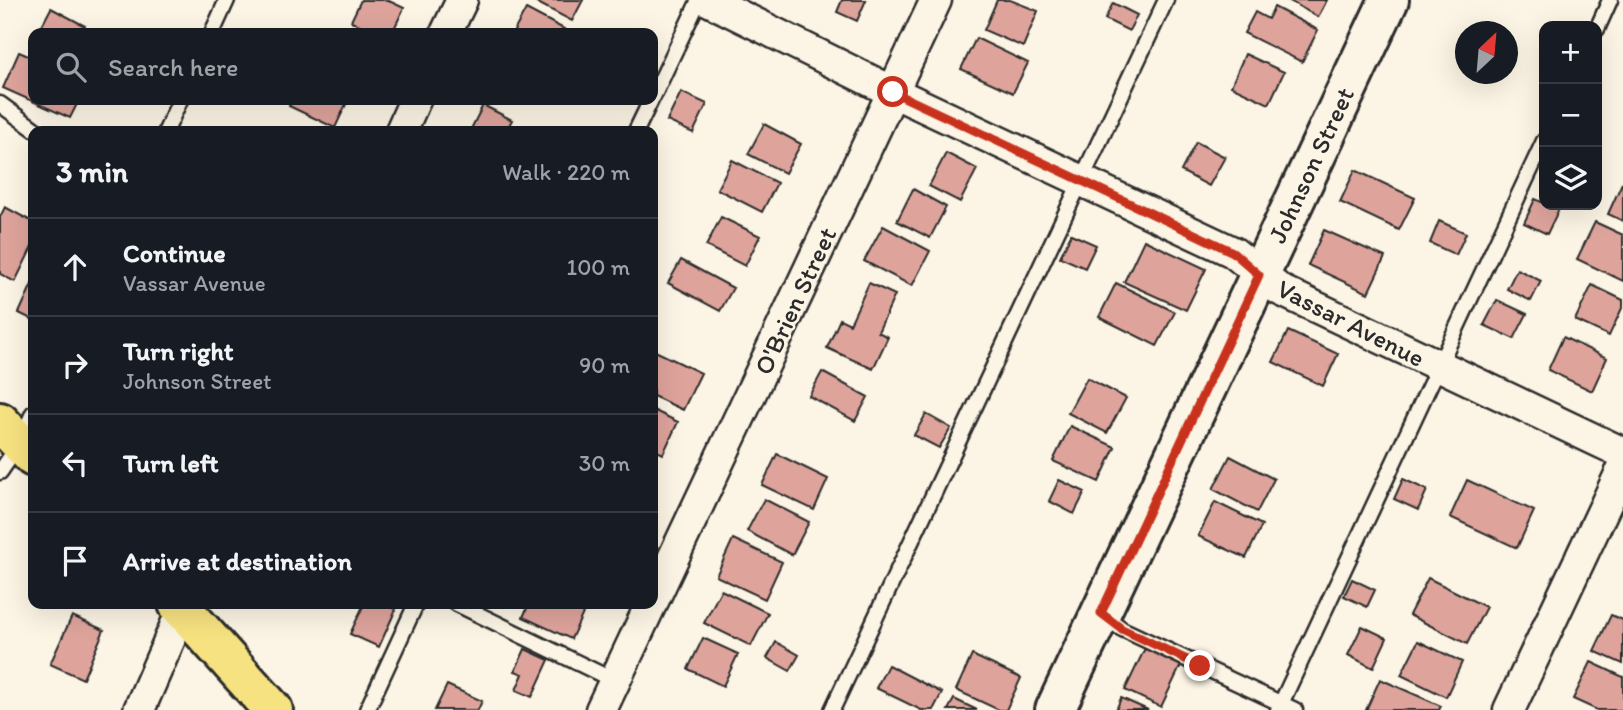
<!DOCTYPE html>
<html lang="en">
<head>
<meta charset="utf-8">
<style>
	:root { --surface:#171b24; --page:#20242c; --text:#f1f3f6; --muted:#9ea1a6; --line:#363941 }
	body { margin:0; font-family:Itim,sans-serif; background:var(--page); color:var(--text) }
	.controls { position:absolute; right:21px; top:21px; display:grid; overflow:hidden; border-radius:14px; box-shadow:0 7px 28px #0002 }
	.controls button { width:63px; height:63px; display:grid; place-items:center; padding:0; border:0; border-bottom:2px solid var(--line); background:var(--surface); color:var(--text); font:35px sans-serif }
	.compass { position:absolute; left:1455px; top:21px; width:63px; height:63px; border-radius:50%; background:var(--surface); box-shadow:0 7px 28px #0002; rotate:26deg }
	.stop { position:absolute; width:21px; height:21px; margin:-16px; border:5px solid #c8321e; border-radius:50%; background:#fff }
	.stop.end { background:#c8321e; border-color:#fff; box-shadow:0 2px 7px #0008 }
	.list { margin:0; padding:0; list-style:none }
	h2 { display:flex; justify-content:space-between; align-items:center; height:91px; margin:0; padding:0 28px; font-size:30px }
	h2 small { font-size:23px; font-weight:400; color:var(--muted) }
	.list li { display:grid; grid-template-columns:46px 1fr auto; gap:21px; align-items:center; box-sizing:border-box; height:98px; padding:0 28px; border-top:2px solid var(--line) }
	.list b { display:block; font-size:26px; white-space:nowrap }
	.list p { margin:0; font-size:23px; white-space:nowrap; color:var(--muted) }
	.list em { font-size:23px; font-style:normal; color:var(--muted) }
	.icon { flex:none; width:38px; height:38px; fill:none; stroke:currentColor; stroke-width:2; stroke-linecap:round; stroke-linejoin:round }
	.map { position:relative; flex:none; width:1623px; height:710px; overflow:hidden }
	.search { position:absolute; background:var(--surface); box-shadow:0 7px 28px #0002; left:28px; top:28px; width:630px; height:77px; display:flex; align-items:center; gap:18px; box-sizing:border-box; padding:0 24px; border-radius:14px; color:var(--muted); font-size:26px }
	.panel { position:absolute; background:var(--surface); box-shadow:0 7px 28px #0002; left:28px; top:126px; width:630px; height:483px; border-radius:14px }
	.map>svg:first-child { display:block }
	.building { fill:#dea49c; stroke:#2b2b2b; stroke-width:2 }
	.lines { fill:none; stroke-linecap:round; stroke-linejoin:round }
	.lane-casing { stroke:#2b2b2b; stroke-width:19 }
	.street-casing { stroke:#2b2b2b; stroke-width:35 }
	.secondary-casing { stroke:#2b2b2b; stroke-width:44 }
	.primary-casing { stroke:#2b2b2b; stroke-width:44 }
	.lane { stroke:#fcf5e5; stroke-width:14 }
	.street { stroke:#fcf5e5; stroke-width:30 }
	.secondary { stroke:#fcf5e5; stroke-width:38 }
	.primary { stroke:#f7e281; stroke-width:38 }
	.route { stroke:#c8321e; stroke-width:9 }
	.labels { text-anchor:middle; stroke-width:5; stroke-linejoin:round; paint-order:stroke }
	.street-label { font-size:26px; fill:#2b2b2b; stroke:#fcf5e5 }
</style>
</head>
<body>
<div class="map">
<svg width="1623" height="710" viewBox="0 0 1623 710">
	<rect width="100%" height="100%" fill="#fcf5e5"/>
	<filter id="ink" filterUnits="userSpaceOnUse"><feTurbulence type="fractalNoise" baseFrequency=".0143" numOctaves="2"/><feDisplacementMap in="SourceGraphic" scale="14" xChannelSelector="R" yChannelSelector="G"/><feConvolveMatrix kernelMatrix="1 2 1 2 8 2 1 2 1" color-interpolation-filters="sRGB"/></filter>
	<g filter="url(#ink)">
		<!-- building -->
		<path class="building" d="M361 0H387L404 8 392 33H376L351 21Z
			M532 0H583L572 21Z
			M842 0H866L857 21 837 12Z
			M997 0H1010L1038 11 1023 47 984 30Z
			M1288 0H1327L1318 17Z
			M1113 3 1137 15 1129 31 1105 19Z
			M1274 7 1318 30 1302 62 1244 33 1255 12 1268 19Z
			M51 8 85 26 81 33H38Z
			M526 9 566 30 565 33H513Z
			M976 38 1028 63 1013 93 961 69Z
			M19 52 33 58V100H79L70 118 3 88Z
			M1245 54 1284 72 1269 104 1231 86Z
			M681 92 707 104 693 133 667 121Z
			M292 100H348L335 128 289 106Z
			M483 105 512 120 506 131H470Z
			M764 124 801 144 785 173 748 154Z
			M1196 142 1225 157 1209 186 1181 171Z
			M946 153 977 169 960 202 929 186Z
			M732 160 777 183 762 212 717 189Z
			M1355 170 1415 198 1399 230 1340 202Z
			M1622 183 1623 184V221L1608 214Z
			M913 189 946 207 930 238 897 221Z
			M1535 199 1544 203V205L1559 209 1547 234 1524 223Z
			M5 207 33 222V245L15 282 0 274V217Z
			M721 217 760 236 745 266 706 246Z
			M1439 221 1466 233 1456 255 1430 243Z
			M1595 222 1623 235V281L1577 259Z
			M883 226 930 251 912 286 864 261Z
			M1324 230 1385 257 1368 293 1308 265Z
			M1071 234 1096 245 1085 268 1060 257Z
			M1144 240 1206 269 1186 310 1124 282Z
			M681 260 733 288 720 311 668 283Z
			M1517 269 1541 281 1531 301 1507 289Z
			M33 282V320L19 313Z
			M869 283 895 295 878 332 888 337 873 369 827 348 840 319 850 324Z
			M1116 283 1175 312 1157 346 1099 317Z
			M1592 285 1623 300V306L1609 336 1575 320Z
			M1497 300 1527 314 1514 339 1484 325Z
			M1288 331 1338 354 1323 386 1273 362Z
			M1563 337 1607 358 1592 391 1548 370Z
			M653 350 701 373 683 410 653 396Z
			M822 372 868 397 855 421 809 396Z
			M1087 378 1126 398 1107 433 1068 413Z
			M653 410 678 422 663 454 653 449Z
			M926 414 951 428 939 448 914 435Z
			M1070 426 1115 447 1099 482 1053 461Z
			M777 454 828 479 814 510 762 485Z
			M1230 456 1274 479 1257 512 1213 489Z
			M1403 479 1427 490 1418 510 1394 499Z
			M1059 480 1085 492 1074 514 1049 501Z
			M1467 480 1534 511 1517 548 1450 517Z
			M764 499 809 522 792 555 747 531Z
			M1215 502 1262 525 1246 558 1198 536Z
			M733 539 782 562 765 599 716 576Z
			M1428 578 1486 607 1467 644 1409 615Z
			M1352 579 1375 590 1367 607 1344 596Z
			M721 590 768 613 751 646 704 623Z
			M364 604H383L396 609 379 647 350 634Z
			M529 604H579L586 607 571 639 523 617Z
			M1611 615 1623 620V664L1594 651Z
			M72 616 104 630 83 679 50 664Z
			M1362 626 1387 638 1373 668 1348 655Z
			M703 638 738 654 723 686 688 669Z
			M1418 641 1462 662 1446 697 1401 675Z
			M776 642 799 655 790 671 767 658Z
			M1146 646 1182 663 1161 707 1125 690Z
			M525 649 549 660 532 697 516 690 523 674 515 671Z
			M972 655 1021 678 1006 710H999L956 690Z
			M1591 662 1623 677V710H1597L1573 699Z
			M888 665 942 693 933 710H921L876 688Z
			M1380 679 1441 706 1439 710H1366Z
			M447 685 482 701 478 710H435Z
			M1121 698 1148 710H1116Z
			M954 699 977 710H948Z"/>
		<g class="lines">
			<defs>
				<path id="lane" d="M1597 29 1610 0
					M212 33 227 0
					M653 97 699 0
					M0 104 37 131
					M166 131 180 100
					M636 131 651 100
					M0 472 20 443 33 413
					M457 604 615 681
					M1103 615 1122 629 1295 710
					M367 710 416 604
					M832 710 1166 0
					M1278 710 1544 141"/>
				<path id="street" d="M708 0 893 92 1233 252 1280 290 1623 453
					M446 33 462 0
					M401 131 415 100
					M653 601 936 0
					M139 710 185 604
					M601 710 651 604
					M1509 710 1623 468"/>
				<path id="secondary" d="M1055 710 1389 0"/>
				<path id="primary" d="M0 422 33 457
					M178 604 273 710"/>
			</defs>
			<!-- lane casing -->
			<use href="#lane" class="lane-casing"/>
			<!-- street casing -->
			<use href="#street" class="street-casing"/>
			<!-- secondary casing -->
			<use href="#secondary" class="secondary-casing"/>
			<!-- primary casing -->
			<use href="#primary" class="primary-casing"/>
			<!-- lane -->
			<use href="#lane" class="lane"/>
			<!-- street -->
			<use href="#street" class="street"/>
			<!-- secondary -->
			<use href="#secondary" class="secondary"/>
			<!-- primary -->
			<use href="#primary" class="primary"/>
		</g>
	</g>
	<g class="lines" filter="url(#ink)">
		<!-- route -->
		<path class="route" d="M893 92 1233 252 1259 275 1101 613 1122 629 1200 666"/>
	</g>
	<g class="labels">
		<!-- street labels -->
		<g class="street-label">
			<text transform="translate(1311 165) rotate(-65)" y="9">Johnson Street</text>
			<text transform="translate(795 301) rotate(-65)" y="9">O'Brien Street</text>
			<text transform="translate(1351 323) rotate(27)" y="9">Vassar Avenue</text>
		</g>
	</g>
</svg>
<div class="controls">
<button>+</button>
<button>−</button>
<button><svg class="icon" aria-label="layers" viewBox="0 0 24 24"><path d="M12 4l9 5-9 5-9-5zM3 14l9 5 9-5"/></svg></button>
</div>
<svg class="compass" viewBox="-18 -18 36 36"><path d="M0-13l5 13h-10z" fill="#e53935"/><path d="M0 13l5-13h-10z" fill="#9ea1a6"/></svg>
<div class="stop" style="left:893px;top:92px"></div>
<div class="stop end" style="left:1200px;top:666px"></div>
<div class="search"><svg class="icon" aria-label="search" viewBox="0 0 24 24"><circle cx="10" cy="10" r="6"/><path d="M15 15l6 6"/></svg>Search here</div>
<section class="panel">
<h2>3 min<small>Walk · 220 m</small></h2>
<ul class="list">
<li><svg class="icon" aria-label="ahead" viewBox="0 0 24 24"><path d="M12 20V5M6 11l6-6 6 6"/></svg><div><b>Continue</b><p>Vassar Avenue</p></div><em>100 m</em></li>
<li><svg class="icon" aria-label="right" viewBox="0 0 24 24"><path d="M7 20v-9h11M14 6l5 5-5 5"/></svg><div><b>Turn right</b><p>Johnson Street</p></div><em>90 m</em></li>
<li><svg class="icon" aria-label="left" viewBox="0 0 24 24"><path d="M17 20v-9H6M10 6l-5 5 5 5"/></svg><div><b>Turn left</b></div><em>30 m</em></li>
<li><svg class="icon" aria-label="arrive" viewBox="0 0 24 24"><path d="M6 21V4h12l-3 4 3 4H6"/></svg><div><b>Arrive at destination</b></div></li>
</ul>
</section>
</div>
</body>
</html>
